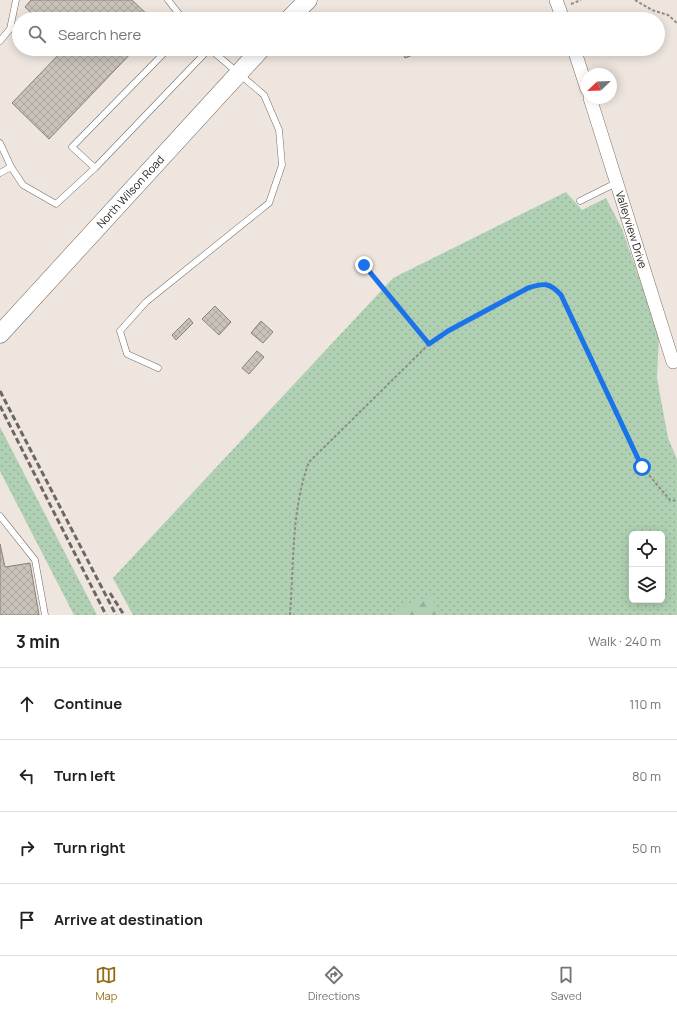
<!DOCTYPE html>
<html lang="en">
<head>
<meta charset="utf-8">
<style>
	:root { --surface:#fff; --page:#f2f2f2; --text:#202124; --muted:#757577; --line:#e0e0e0; --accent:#936d15 }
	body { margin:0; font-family:Manrope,sans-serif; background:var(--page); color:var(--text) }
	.controls { position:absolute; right:12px; bottom:12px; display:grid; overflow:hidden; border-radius:6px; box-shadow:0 2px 10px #0003 }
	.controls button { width:36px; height:36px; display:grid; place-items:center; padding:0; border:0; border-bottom:1px solid var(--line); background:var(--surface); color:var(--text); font:20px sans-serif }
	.compass { position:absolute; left:581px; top:68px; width:36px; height:36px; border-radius:50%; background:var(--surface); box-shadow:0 2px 10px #0003; rotate:247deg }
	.stop { position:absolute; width:12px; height:12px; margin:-9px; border:3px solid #1a73e8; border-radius:50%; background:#fff }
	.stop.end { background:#1a73e8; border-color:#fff; box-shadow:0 1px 4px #0008 }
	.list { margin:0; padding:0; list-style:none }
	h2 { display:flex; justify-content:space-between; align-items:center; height:52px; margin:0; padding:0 16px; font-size:17px }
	h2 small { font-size:13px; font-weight:400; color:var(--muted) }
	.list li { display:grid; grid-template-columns:26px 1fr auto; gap:12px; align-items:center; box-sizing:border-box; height:72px; padding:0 16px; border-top:1px solid var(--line) }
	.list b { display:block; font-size:15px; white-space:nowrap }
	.list em { font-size:13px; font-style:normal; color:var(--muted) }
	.icon { flex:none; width:22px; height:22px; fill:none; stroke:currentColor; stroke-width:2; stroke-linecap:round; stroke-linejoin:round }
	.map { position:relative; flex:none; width:677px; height:615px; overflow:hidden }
	.search { position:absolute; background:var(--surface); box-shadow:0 2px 10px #0003; left:12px; right:12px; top:12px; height:44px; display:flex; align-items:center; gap:10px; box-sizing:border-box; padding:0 14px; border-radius:22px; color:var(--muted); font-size:15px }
	.sheet { height:340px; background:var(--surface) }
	nav { display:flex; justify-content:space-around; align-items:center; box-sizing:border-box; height:56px; border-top:1px solid var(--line); background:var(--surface); font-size:11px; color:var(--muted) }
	nav a { display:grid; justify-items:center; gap:2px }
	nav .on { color:var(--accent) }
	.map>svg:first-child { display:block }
	.grass { fill:url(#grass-dots); fill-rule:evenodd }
	.forest { fill:url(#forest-firs) }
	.building { fill:url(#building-cross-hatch); stroke:#88817a }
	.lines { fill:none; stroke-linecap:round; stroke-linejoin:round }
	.lane-casing { stroke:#756d67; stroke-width:7 }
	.street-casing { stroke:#756d67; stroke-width:14 }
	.secondary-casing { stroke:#756d67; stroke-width:19 }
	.path { stroke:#918b86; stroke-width:2; stroke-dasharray:3 2; stroke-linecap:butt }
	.lane { stroke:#fff; stroke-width:6 }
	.street { stroke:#fff; stroke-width:13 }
	.secondary { stroke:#fff; stroke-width:18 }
	.rail { stroke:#6d6763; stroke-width:3; stroke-dasharray:6 3; stroke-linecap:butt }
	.route { stroke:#1a73e8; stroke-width:5 }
	.labels { text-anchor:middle; stroke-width:3; stroke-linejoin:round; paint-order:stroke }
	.street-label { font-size:11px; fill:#221e1c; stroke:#eee5de }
</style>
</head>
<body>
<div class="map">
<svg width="677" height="615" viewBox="0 0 677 615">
	<defs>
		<pattern id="grass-dots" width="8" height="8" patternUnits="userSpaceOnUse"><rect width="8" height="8" fill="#afd0b2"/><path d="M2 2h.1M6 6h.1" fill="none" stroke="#96b298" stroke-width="1.8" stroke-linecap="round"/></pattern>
		<pattern id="forest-firs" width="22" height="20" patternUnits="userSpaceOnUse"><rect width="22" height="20" fill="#afd0b2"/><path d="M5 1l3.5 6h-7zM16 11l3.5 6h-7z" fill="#96b298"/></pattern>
		<pattern id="building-cross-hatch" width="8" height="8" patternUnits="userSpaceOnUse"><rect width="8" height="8" fill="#c9c2ba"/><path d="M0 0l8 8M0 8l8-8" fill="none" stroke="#aca69f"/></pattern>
	</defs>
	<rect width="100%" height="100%" fill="#eee5de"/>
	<!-- grass -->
	<path class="grass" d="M566 192 582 210 606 198 622 229 659 335 657 378 668 438 677 459V615H133L113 578 393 278ZM632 534H662V600H632Z
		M0 427 97 615H74L0 471Z"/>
	<!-- forest -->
	<path class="forest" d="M431 597 443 615H392L407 604Z"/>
	<!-- building -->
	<path class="building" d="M31 0H132L152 19H38L25 7Z
		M64 49H135L49 139 12 103Z
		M401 49H422L423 51 405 58Z
		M215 306 231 322 219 335 202 319Z
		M189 318 193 323 176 340 172 335Z
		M261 321 273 332 263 343 251 333Z
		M257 351 264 357 249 374 242 368Z
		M0 544 5 567 30 563 39 615H0Z"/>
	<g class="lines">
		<defs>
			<path id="lane" d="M168 0 183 19
				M0 41 10 29 16 0
				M168 49 72 147 95 168 209 49
				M0 143 11 167 23 185 56 204 95 168
				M0 173 11 167
				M580 201 618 182
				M158 368 127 354 120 331 146 302 269 203 282 165 279 130 264 95 210 49
				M0 516 35 560 45 615"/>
			<g id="street">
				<path d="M556 0 563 19"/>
				<path d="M574 49 587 89"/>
				<path id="s1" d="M590 98 673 362"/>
			</g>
			<g id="secondary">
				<path d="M289 19 308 0"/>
				<path id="s2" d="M0 334 261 49"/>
			</g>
		</defs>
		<!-- lane casing -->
		<use href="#lane" class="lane-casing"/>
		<!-- street casing -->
		<use href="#street" class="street-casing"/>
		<!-- secondary casing -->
		<use href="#secondary" class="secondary-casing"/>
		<!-- path -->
		<path class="path" d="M635 0 652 10 668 15 677 23
			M571 4 581 0
			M364 265 429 344
			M290 615C294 564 291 510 309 462L429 344 447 331 528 288C544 283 549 282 561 295L642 467 670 500 677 501"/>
		<!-- lane -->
		<use href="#lane" class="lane"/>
		<!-- street -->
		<use href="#street" class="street"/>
		<!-- secondary -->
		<use href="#secondary" class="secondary"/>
		<!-- rail -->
		<path class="rail" d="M0 391 116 615
			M0 406 106 615
			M110 593 124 615"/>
	</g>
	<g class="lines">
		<!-- route -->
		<path class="route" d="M364 265 429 344 448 331 528 288C544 283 549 282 561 295L642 467"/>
	</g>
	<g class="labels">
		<!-- street labels -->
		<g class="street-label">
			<text dy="4" stroke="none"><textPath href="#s2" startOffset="193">North Wilson Road</textPath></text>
			<text dy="4" stroke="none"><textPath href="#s1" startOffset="138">Valleyview Drive</textPath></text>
		</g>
	</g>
</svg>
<div class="controls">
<button><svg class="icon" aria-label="locate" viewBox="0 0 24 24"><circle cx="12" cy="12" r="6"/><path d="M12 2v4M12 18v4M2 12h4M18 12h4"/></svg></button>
<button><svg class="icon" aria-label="layers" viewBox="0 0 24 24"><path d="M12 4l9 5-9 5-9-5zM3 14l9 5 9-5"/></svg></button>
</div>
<svg class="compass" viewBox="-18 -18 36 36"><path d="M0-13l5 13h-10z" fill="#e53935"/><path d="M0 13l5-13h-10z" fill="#757577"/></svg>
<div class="stop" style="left:642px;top:467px"></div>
<div class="stop end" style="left:364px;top:265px"></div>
<div class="search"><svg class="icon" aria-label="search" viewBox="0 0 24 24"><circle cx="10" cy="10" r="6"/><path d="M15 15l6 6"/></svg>Search here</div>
</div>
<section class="sheet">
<h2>3 min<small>Walk · 240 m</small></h2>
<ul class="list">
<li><svg class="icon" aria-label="ahead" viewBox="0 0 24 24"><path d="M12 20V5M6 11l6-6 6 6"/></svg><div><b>Continue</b></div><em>110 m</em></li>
<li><svg class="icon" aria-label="left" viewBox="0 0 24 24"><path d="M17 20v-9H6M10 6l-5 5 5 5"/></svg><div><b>Turn left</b></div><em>80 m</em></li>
<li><svg class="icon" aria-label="right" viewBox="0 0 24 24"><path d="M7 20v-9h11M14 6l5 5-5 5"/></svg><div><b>Turn right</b></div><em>50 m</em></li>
<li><svg class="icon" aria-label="arrive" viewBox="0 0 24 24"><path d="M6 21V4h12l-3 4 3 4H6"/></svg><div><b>Arrive at destination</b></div></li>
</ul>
</section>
<nav>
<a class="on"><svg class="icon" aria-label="map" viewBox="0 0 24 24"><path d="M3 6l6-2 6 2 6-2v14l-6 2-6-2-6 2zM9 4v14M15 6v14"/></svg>Map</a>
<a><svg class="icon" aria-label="directions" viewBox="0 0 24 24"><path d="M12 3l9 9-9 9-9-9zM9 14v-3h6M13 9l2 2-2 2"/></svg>Directions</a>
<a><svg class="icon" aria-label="saved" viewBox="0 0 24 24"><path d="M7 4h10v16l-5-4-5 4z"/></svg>Saved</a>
</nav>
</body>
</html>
